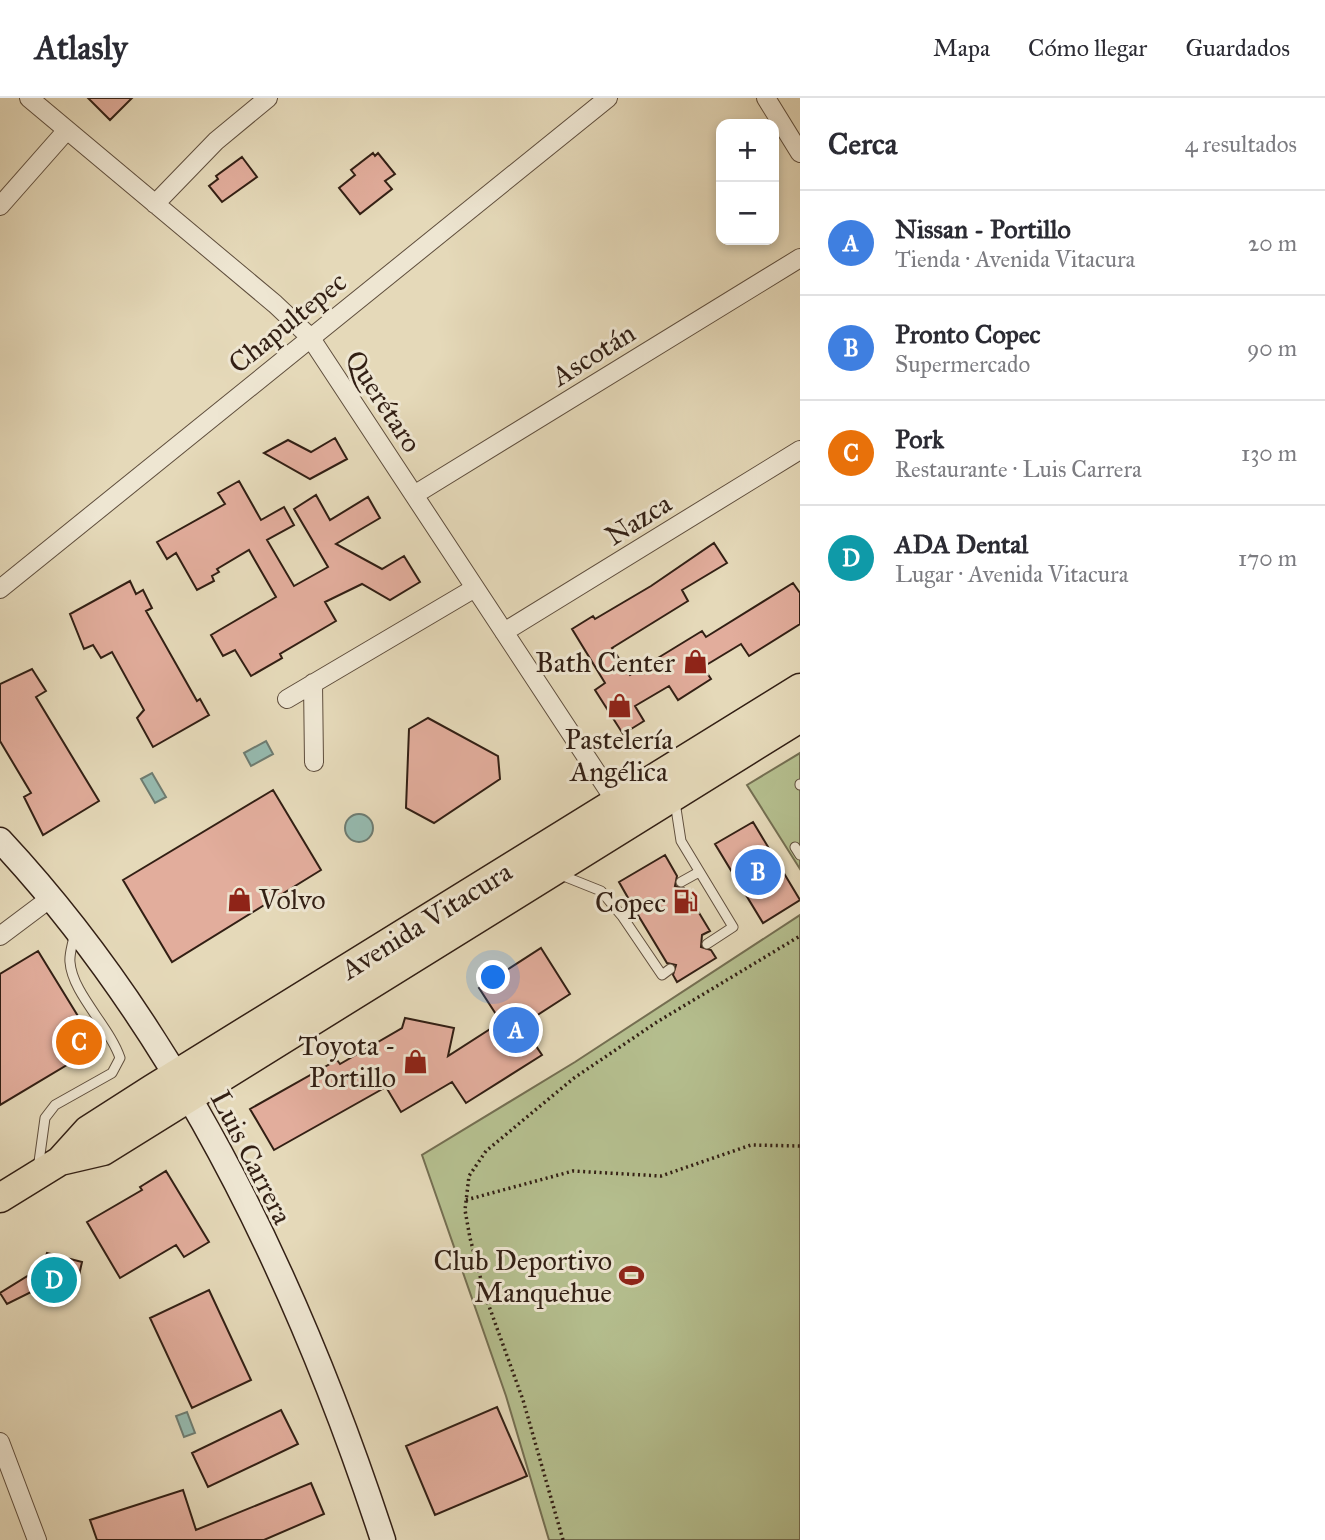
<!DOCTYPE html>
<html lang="es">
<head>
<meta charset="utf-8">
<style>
	:root { --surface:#fff; --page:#f7f7f7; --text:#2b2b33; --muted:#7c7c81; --line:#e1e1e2; --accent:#8f2418 }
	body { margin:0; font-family:"IM FELL Great Primer",serif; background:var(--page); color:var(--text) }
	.controls { position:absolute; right:21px; top:21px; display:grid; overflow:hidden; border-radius:14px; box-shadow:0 4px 10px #0003 }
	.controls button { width:63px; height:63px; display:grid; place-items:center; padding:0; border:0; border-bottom:2px solid var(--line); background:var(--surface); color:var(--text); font:35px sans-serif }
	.you { position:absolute; left:494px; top:880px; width:24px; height:24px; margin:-18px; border:5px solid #fff; border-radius:50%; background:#1a73e8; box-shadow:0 0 0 10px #1a73e833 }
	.badge { display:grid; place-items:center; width:46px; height:46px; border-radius:50%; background:var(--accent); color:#fff; font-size:23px; font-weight:700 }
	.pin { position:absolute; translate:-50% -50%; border:4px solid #fff; box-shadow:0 2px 7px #0006 }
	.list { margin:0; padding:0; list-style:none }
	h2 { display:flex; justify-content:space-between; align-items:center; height:91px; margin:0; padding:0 28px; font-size:30px }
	h2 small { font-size:23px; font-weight:400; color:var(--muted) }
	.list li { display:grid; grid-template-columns:46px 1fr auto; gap:21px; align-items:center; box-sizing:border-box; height:105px; padding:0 28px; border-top:2px solid var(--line) }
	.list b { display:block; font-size:26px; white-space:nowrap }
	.list p { margin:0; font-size:23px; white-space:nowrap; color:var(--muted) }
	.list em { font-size:23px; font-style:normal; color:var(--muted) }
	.map { position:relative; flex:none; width:800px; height:1442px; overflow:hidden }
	header { display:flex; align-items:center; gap:42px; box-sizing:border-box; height:98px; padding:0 35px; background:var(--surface); border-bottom:2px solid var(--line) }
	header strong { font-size:33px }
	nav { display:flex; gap:38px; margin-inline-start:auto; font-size:24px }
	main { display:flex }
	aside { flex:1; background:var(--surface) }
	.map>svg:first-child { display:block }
	.green { fill:#b5bf8f; stroke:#746f52; stroke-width:2 }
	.water { fill:#96baaf; stroke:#6e7c71; stroke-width:2 }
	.building { fill:#e2ad9c; stroke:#321f14; stroke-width:2 }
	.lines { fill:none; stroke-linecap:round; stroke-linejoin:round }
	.lane-casing { stroke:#5f4e3d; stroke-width:11 }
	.street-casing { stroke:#5f4e3d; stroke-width:20 }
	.secondary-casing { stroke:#321f14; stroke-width:27 }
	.primary-casing { stroke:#321f14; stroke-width:31 }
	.path { stroke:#321f14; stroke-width:3.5; stroke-dasharray:2 3.5; stroke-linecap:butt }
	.lane { stroke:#eee6d2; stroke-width:9 }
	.street { stroke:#eee6d2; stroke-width:18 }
	.secondary { stroke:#eee6d2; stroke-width:24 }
	.primary { stroke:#e5d9b9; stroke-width:28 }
	.labels { text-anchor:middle; stroke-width:6; stroke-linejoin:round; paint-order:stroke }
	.street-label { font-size:28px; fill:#321f14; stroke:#eee6d2 }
	.poi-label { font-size:28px; fill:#321f14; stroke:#eee6d2; text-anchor:end }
</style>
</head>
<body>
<header>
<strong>Atlasly</strong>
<nav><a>Mapa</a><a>Cómo llegar</a><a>Guardados</a></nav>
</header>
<main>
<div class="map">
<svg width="800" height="1442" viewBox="0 0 800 1442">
	<rect width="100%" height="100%" fill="#e5d9b9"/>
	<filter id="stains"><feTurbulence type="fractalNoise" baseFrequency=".00286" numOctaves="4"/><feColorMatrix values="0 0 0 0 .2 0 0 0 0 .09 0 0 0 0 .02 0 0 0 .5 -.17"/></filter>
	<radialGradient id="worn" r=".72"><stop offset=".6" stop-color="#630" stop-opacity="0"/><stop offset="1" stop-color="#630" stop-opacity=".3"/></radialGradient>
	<!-- green -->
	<path class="green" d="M800 655V771L747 687Z
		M800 817V1442H549L506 1298 422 1057 575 964Z"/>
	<!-- water -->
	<path class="water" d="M266 643 273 656 251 668 244 655Z
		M152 675 166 699 155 705 141 681Z
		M345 730a14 14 0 1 1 28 0a14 14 0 1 1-28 0Z
		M187 1314 195 1335 184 1339 176 1318Z"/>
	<!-- building -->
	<path class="building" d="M88 0H132L110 22Z
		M373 55 375 58 378 55 395 76 385 83 392 91 360 116 339 90 355 77 351 72Z
		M242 59 257 79 222 104 209 88 218 81 216 78Z
		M335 340 347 361 310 381 264 355 288 342 311 354Z
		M239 383 261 422 284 409 294 427 267 442 294 488 328 469 294 411 316 397 330 422 368 399 380 420 336 446 382 471 404 458 420 484 390 502 362 486 325 504 336 523 280 556 282 560 251 578 235 552 223 558 211 537 276 499 249 452 217 471 219 474 212 478 214 483 197 492 176 455 167 461 157 444 225 406 218 395Z
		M714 445 727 465 682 492 688 503 612 550 630 577 702 533 706 539 793 485 800 495V526L749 558 741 546 703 569 711 581 678 602 669 588 635 608 644 623 623 636 595 592 605 585 572 531 593 518 595 521 651 488Z
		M130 483 136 496 143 492 152 510 146 513 197 603 200 601 209 617 153 649 137 620 144 612 112 554 101 560 93 547 84 551 70 516Z
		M32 571 46 593 36 599 99 703 43 737 24 699 31 695 0 643V586Z
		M428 620 498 658 500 681 434 725 406 710 409 631Z
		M273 692 321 772 172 864 123 782Z
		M753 724 800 802 763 825 715 746Z
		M665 757 677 778 675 788 684 790 710 833 702 837 701 849 711 852 716 860 677 884 673 877 676 867 667 865 638 817 641 807 631 805 619 784Z
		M541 850 570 896 522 927 542 957 466 1005 452 984 401 1014 386 989 274 1052 250 1011 337 962 340 966 402 930 405 920 454 930 448 958 501 924 479 890Z
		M38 853 97 949 0 1007V876Z
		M166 1073 209 1144 184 1159 176 1147 120 1180 87 1124 142 1092 140 1089Z
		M47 1155 82 1164 77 1186 45 1203 37 1191 7 1206 0 1195 42 1169Z
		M209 1192 251 1282 192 1310 150 1220Z
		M497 1309 527 1378 435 1417 406 1348Z
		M281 1312 298 1346 208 1389 192 1355Z
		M311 1385 324 1416 264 1442H97L90 1422 183 1392 196 1432Z"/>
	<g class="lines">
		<defs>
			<path id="lane" d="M800 686V687
				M675 704 681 743 733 829 707 846
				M795 749 800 757
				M561 777 601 793 622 818 662 877 670 871
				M681 784 699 774
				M622 818 635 811
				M38 1071 45 1020 55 1007 112 975 120 960C110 929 72 895 70 864 69 856 73 846 74 837"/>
			<path id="street" d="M29 0 275 206 310 239 616 704
				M766 0 800 55
				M155 106 216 43 268 0
				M0 108 67 32
				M414 397 800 160
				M0 491 608 0
				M504 534 800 352
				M313 585 314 664
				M287 601 475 490
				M0 838 52 799
				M0 1344 37 1442"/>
			<path id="secondary" d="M0 742C182 937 301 1191 383 1442"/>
			<path id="primary" d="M60 1063 103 1053 800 620
				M0 1100 60 1063 88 1032 152 991 800 590"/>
		</defs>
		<!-- lane casing -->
		<use href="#lane" class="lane-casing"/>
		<!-- street casing -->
		<use href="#street" class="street-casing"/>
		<!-- secondary casing -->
		<use href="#secondary" class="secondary-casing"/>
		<!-- primary casing -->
		<use href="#primary" class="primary-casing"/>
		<!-- path -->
		<path class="path" d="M466 1102 573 1073 661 1078 751 1047 800 1048
			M563 1442 523 1302 485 1197 470 1140 465 1112 469 1078 486 1053 574 980 657 924 800 838"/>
		<!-- lane -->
		<use href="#lane" class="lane"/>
		<!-- street -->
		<use href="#street" class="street"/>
		<!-- secondary -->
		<use href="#secondary" class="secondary"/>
		<!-- primary -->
		<use href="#primary" class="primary"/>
	</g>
	<!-- icons -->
	<defs>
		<symbol id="shop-bare" viewBox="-9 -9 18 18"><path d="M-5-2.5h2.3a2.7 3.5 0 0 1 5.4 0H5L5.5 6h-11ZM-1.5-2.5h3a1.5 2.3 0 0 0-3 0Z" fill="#8f2418" stroke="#eee6d2" stroke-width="2.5" paint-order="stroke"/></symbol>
		<symbol id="fuel-bare" viewBox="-9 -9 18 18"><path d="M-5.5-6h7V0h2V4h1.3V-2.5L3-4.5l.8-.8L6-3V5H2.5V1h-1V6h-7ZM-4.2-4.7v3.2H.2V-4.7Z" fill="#8f2418" stroke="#eee6d2" stroke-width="2.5" paint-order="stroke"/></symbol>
		<symbol id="stadium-bare" viewBox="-9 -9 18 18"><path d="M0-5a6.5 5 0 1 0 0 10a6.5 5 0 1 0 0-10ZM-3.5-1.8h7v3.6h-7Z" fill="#8f2418" stroke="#eee6d2" stroke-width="2.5" paint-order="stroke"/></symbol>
	</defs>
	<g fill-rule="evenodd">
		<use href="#shop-bare" x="678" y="546" width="35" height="35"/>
		<use href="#shop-bare" x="602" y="590" width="35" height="35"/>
		<use href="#shop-bare" x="222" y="784" width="35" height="35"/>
		<use href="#fuel-bare" x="668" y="786" width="35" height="35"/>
		<use href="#shop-bare" x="398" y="946" width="35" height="35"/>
		<use href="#stadium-bare" x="614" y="1160" width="35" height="35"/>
	</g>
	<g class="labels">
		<!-- street labels -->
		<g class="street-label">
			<text transform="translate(287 224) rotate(-39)" y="10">Chapultepec</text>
			<text transform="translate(593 256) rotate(-32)" y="10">Ascotán</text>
			<text transform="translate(384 303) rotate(57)" y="10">Querétaro</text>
			<text transform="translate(638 421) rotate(-32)" y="10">Nazca</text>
			<text transform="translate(426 822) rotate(-32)" y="10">Avenida Vitacura</text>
			<text transform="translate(252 1059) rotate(63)" y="10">Luis Carrera</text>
		</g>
		<!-- poi labels -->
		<g class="poi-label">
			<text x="675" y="574">Bath Center</text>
			<text x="619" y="651" text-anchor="middle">Pastelería<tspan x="619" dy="32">Angélica</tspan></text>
			<text x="259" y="811" text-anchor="start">Volvo</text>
			<text x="666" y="814">Copec</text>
			<text x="396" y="957">Toyota -<tspan x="396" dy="32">Portillo</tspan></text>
			<text x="612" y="1172">Club Deportivo<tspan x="612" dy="32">Manquehue</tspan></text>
		</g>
	</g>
	<rect width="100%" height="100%" filter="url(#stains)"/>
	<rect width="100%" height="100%" fill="url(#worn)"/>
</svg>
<div class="controls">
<button>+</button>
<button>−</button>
</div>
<div class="you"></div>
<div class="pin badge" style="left:516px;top:932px;background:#3f7fe0">A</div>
<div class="pin badge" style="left:758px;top:774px;background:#3f7fe0">B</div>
<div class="pin badge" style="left:79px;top:944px;background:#e8710a">C</div>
<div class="pin badge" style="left:54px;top:1182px;background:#0f9aa8">D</div>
</div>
<aside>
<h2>Cerca<small>4 resultados</small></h2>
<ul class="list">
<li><span class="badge" style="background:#3f7fe0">A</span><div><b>Nissan - Portillo</b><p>Tienda · Avenida Vitacura</p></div><em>20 m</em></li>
<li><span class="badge" style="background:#3f7fe0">B</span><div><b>Pronto Copec</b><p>Supermercado</p></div><em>90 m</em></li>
<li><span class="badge" style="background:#e8710a">C</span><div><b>Pork</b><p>Restaurante · Luis Carrera</p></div><em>130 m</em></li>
<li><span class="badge" style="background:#0f9aa8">D</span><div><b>ADA Dental</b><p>Lugar · Avenida Vitacura</p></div><em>170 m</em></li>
</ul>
</aside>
</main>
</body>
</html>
